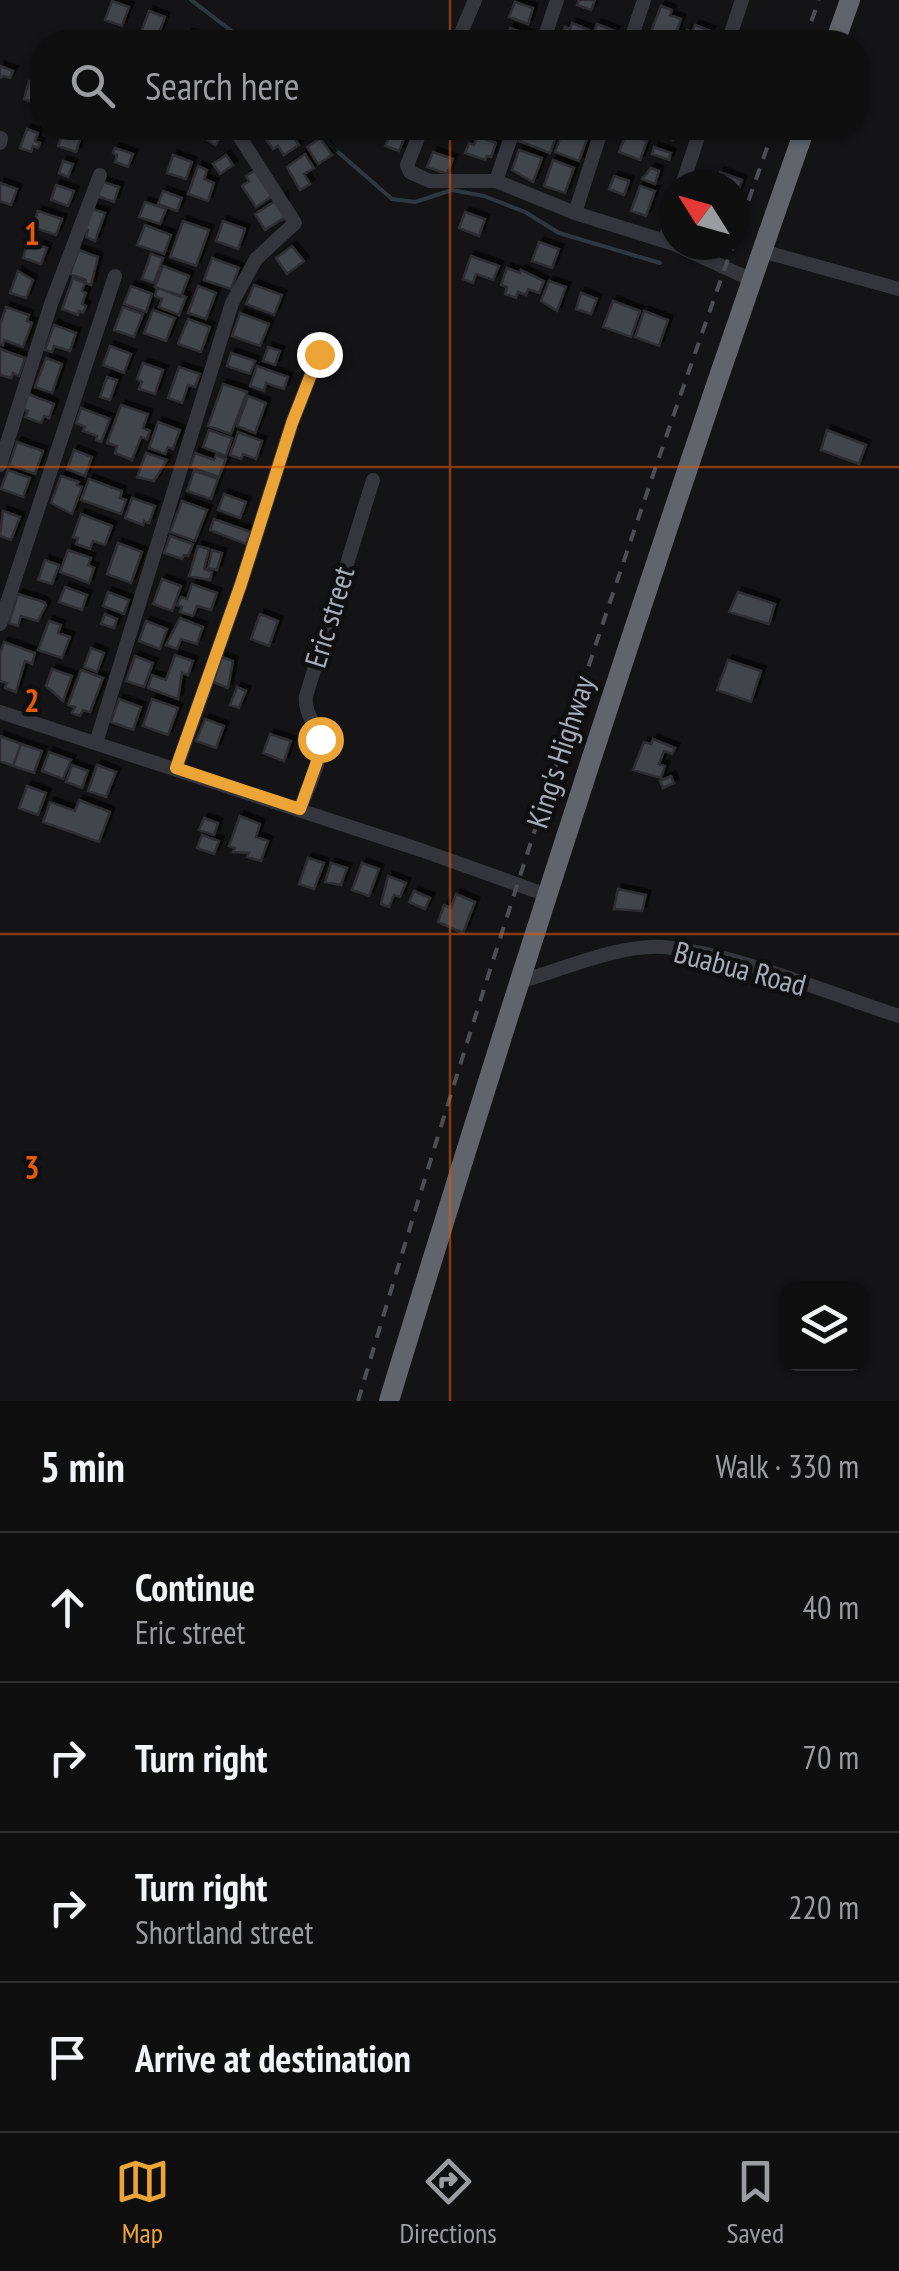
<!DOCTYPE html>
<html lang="en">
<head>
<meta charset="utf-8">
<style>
	:root { --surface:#0f0f10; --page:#181819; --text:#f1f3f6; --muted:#9b9c9f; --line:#2f2f30; --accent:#eca436 }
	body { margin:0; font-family:"PT Sans Narrow",sans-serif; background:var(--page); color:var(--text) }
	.controls { position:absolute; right:30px; bottom:30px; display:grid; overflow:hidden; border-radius:20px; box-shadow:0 2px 8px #0004 }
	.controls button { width:90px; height:90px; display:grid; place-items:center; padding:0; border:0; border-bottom:2px solid var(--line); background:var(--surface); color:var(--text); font:50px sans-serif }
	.compass { position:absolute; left:659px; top:170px; width:90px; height:90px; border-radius:50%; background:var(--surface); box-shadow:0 2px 8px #0004; rotate:307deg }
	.stop { position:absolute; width:30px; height:30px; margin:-22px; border:8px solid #eca436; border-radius:50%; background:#fff }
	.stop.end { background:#eca436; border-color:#fff; box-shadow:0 2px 10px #0008 }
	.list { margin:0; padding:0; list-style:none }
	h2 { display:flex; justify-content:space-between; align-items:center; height:130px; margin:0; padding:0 40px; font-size:42px }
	h2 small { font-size:32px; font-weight:400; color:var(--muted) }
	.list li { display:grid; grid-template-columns:65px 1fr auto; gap:30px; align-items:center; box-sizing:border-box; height:150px; padding:0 40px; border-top:2px solid var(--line) }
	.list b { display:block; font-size:38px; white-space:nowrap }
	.list p { margin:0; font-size:32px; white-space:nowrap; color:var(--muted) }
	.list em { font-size:32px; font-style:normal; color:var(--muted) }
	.icon { flex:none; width:55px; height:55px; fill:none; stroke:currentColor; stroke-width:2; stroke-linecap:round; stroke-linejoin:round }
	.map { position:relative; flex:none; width:899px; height:1401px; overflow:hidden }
	.search { position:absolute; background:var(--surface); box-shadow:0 2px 8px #0004; left:30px; right:30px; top:30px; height:110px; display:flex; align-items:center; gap:25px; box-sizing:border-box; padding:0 35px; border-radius:40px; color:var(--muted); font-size:38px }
	.sheet { height:730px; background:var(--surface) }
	nav { display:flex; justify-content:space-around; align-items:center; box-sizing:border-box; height:140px; border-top:2px solid var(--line); background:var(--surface); font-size:28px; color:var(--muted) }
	nav a { display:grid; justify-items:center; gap:5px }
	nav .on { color:var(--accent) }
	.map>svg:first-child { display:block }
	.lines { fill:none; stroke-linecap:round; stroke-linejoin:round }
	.stream { stroke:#2e383e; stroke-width:4 }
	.building { fill:#434449; stroke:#2e2e32; stroke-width:2.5; filter:url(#shadow) }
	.minor { stroke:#35363b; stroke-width:14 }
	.highway { stroke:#61656b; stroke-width:20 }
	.rail { stroke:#4c4e54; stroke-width:4; stroke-dasharray:12 10; stroke-linecap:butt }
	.route { stroke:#eca436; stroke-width:12 }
	.grid { fill:none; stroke:#e8590c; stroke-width:2.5; stroke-opacity:0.55 }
	.labels { text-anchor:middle; stroke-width:9; stroke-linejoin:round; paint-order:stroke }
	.street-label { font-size:30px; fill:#a6acb6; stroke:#0f0f11 }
	.grid-label { font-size:32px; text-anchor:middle; font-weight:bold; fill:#e8590c; stroke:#0f0f11; stroke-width:9; stroke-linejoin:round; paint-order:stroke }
</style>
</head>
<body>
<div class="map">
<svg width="899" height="1401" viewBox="0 0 899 1401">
	<defs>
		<filter id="shadow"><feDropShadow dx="4.5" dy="-4.5" stdDeviation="0" flood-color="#0009"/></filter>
	</defs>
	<rect width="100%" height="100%" fill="#141416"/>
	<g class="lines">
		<!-- stream -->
		<path class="stream" d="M191 0 246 42
			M318 128 330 145 392 199 415 202 452 190 484 196 525 212 559 233 660 263"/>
	</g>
	<!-- building -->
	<path class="building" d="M579 0H595L591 10 577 5Z
		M112 1 129 7 122 26 105 20Z
		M515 2 533 8 528 24 509 17Z
		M661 6 672 10 670 15 681 19 676 33 682 35 680 42H647Z
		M149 11 165 17 156 41 140 35Z
		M572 23 589 30 584 42 560 41 565 27 570 29Z
		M597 24 615 31 611 42 591 41Z
		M695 25 711 31 707 42H683L687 30 692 32Z
		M510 28 532 36 530 42H505Z
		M188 33 215 42H184Z
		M0 66 13 71 10 78 4 76 0 78Z
		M29 81 37 83 35 89 39 90 32 102 24 99Z
		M65 128 82 133 76 152 58 146Z
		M206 128H227L215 145 201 135Z
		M281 128H288L299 145 284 155 278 146 273 149 265 138Z
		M524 128H559L550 153 519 141Z
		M655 128H682L673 140 657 134 659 129Z
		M27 129 38 133 35 141 40 143 38 148 33 146 31 152 20 148Z
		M392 131 405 137 399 151 385 146Z
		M563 131 587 139 579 161 555 152Z
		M626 134 647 141 640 160 619 152Z
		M477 136 496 143 491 157 487 156 485 160 465 153 469 143 474 145Z
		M320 138 332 155 318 164 307 147Z
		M654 147 671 153 669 160 652 154Z
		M115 148 133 154 128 167 115 162 117 155 113 153Z
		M519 150 542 158 533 182 512 170Z
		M433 152 453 159 447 174 427 167Z
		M305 154 314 168 304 174 310 184 300 190 287 167Z
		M173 155 192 162 186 179 167 173Z
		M226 155 233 165 220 174 213 164Z
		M553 160 574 168 565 193 544 186Z
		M63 161 73 164 68 177 59 173Z
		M198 166 207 170 204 179 214 183 208 201 188 194Z
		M651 168 659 171 655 184 642 179Z
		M257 169 274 195 256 207 242 186 249 181 246 176Z
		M720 172 742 180 735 201 734 185H716Z
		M614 176 629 181 624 195 609 189Z
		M100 181 119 187 114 202 94 195Z
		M0 183 17 189 11 205 0 201Z
		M56 185 74 191 68 206 51 200Z
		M640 186 655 191 646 216 631 211Z
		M163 191 182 198 177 211 158 204Z
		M283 196 284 218 265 230 255 214Z
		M145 202 166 209 160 224 139 217Z
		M92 209 105 213 95 241 86 237 88 230 85 229Z
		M38 211 62 219 56 235 32 227Z
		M465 212 485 219 479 236 459 228Z
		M183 221 209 230 196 266 170 257Z
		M223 221 245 229 238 249 216 241Z
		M145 225 171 235 164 254 137 245Z
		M28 241 47 248 41 264 23 258Z
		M539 242 559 249 552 268 532 261Z
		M292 246 304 261 287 274 276 258Z
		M79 250 98 257 91 285 85 283 86 280 70 274Z
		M151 254 163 258 154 283 142 279Z
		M471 256 499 266 493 280 476 274 473 283 463 279Z
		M212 258 239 268 231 289 204 280Z
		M163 266 189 276 181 297 155 287Z
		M507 268 520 273 521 270 544 281 539 293 528 289 526 295 518 292 516 298 505 294 507 287 501 285Z
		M18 271 33 280 26 298 10 293Z
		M73 278 85 283 82 291 86 293 82 304 86 306 83 313 79 311 78 315 62 309Z
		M549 281 566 287 557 311 541 301Z
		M254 285 282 295 274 315 246 304Z
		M131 286 152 294 146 312 124 304Z
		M198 286 216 293 206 319 188 313Z
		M157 288 186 297 179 315 159 307 162 299 155 296Z
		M581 293 597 299 591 314 576 309Z
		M613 301 640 311 631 337 603 327Z
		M6 307 29 315 27 321 32 323 23 347 4 340 3 345 0 344V325Z
		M123 307 143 314 134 337 114 330Z
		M153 310 175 318 166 341 144 333Z
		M644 311 668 320 659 346 635 337Z
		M240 313 269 324 260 346 232 336Z
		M188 319 210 327 201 352 178 344Z
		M54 325 76 333 70 351 54 346 52 352 45 350Z
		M110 346 131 354 124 373 103 365Z
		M268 347 280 351 275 365 263 361Z
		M0 349 25 358 19 376 13 373 11 378 0 375Z
		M231 353 255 361 250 374 227 366Z
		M46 358 62 364 52 393 35 387Z
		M143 363 163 370 155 394 139 389 142 382 137 379Z
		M257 366 288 377 284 389 266 383 264 391 250 386Z
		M179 367 200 374 195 387 188 385 182 403 168 398Z
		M107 377 117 380 110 400 100 397Z
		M223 384 247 392 231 434 208 426Z
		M28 394 54 404 49 418 44 416 41 423 25 417 28 411 22 409Z
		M248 396 266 403 255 433 237 426Z
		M121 405 148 414 143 428 150 431 147 439 141 437 132 460 115 453 117 446 107 443Z
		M81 408 110 419 101 442 96 440 97 436 83 431 85 427 76 423Z
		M158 422 180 430 173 449 168 447 165 454 149 448Z
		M209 430 232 438 226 456 203 447Z
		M827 430 866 445 859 464 821 450Z
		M238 432 262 441 256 459 243 454 241 459 230 455Z
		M17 442 43 451 35 474 9 465Z
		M74 450 92 457 85 476 67 469Z
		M146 453 167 460 154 481 137 477Z
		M195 453 214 460 216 455 226 459 219 477 190 467Z
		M8 470 30 478 23 497 1 489Z
		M194 471 218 479 211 499 187 491Z
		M61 476 79 482 77 485 82 487 72 514 51 503Z
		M89 479 122 491 120 498 126 500 121 514 81 500Z
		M224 494 246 502 240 518 218 510Z
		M132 498 155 506 149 523 144 521 143 525 125 518Z
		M182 501 207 510 195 541 170 532Z
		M3 511 20 517 11 540 0 536Z
		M81 514 112 526 105 545 93 541 90 549 76 544 78 538 73 537Z
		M214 519 251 532 246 544 210 530Z
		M170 536 193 544 188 556 184 555 182 559 164 553Z
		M118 543 142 552 131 583 107 574Z
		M198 546 209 549 204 569 212 572 210 580 189 576Z
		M68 550 91 558 88 565 94 568 89 583 60 572Z
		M212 550 222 553 217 570 208 568Z
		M45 560 59 565 52 584 38 580Z
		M162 579 181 586 172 611 153 604Z
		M192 584 217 593 211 610 197 606 193 616 180 612 182 607 177 605 181 597 187 599Z
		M65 587 87 595 82 610 59 602Z
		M108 592 129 600 124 614 103 606Z
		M738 592 775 604 769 624 729 612Z
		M18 594 44 602 46 605 38 621 21 616 18 626 9 623Z
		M105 614 117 619 114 628 101 624Z
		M260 614 278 621 269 646 251 639Z
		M180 618 203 627 197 644 181 639 177 649 166 645Z
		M49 621 61 625 58 633 70 637 62 658 38 650Z
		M146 621 167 629 160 649 139 641Z
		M4 642 35 653 32 664 25 661 16 692 5 688 7 683 0 681V654Z
		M91 648 104 653 97 672 84 667Z
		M175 655 193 661 188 675 182 673 178 699 148 688 152 675 166 680Z
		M135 656 153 663 144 687 126 681Z
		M222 657 233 661 228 688 213 682Z
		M728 660 761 671 751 702 717 690Z
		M52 669 72 676 63 701 46 686Z
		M81 670 103 678 90 712 83 710 80 716 72 713 75 707 68 705Z
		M237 687 246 691 239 708 230 705Z
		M119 699 141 707 133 730 111 722Z
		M152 699 178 708 168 735 143 726Z
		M205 719 224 726 216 748 196 741Z
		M270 734 291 741 284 761 263 753Z
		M0 736 21 744 13 766 0 761Z
		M653 739 675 748 672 754 664 751 659 764 665 766 661 778 633 770 644 742 651 744Z
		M21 744 42 751 34 773 13 766Z
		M49 752 71 760 63 779 42 771Z
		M72 765 88 771 82 788 66 782Z
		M97 765 116 772 106 797 88 791Z
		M671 776 674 783 663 788 660 781Z
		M27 786 46 793 38 815 19 808Z
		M79 800 110 812 99 842 43 822 50 802 75 811Z
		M240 816 260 824 256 837 268 841 261 861 247 857 249 853 233 852 235 848 229 846Z
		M204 818 218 823 214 835 199 830Z
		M202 835 219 841 214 854 197 848Z
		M308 858 324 863 314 889 299 884Z
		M331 863 347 868 341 885 325 882Z
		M362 863 379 869 369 896 352 890Z
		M388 876 406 883 400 897 394 895 389 907 381 904Z
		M618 889 646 895 642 911 614 909Z
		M414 891 430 898 425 909 409 902Z
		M456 894 475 902 463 933 438 922 444 905 451 908Z"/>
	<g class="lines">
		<!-- minor -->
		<path class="minor" d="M457 42 475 0
			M543 42 557 0
			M630 42 644 0
			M728 42 742 0
			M422 128 407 165 410 172 430 181H496
			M514 128 496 181 575 213 674 244
			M0 143 1 138
			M682 185 701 128
			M575 213 602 128
			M665 240 674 210
			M676 245 752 280
			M762 251 899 289
			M0 465 51 304 100 175
			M0 624 115 276
			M0 712 421 850 547 895
			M96 743 232 303 256 259 295 223 234 128
			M176 769 241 584 292 423 319 354
			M300 809C305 794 324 756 320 741 317 724 304 715 306 696L373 480
			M522 981C563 969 621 944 663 947 738 954 827 993 899 1016"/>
		<!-- highway -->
		<path class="highway" d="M835 42 850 0
			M389 1401C519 974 657 549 805 128"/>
		<!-- rail -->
		<path class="rail" d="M804 42 819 0
			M734 242 774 128
			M358 1401C473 1012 598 627 733 245"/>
	</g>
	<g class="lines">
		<!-- route -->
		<path class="route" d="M319 354 292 423 241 584 176 768 300 809 320 753V739"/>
	</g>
	<!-- grid -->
	<path class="grid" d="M450 0V42M450 128V1401M0 467H899M0 934H899"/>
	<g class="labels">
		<!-- street labels -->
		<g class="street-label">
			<text transform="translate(330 617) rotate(-73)" y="10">Eric street</text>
			<text transform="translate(561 752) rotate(-72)" y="10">King's Highway</text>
			<text transform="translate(740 969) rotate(15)" y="10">Buabua Road</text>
		</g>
	</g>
	<g class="grid-label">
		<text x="32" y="245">1</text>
		<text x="32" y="712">2</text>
		<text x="32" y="1179">3</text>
	</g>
</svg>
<div class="controls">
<button><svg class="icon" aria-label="layers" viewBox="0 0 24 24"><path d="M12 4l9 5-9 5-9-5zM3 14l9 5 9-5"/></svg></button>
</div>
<svg class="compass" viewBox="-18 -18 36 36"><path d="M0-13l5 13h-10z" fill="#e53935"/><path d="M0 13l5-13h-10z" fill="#9b9c9f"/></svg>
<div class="stop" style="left:320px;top:739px"></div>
<div class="stop end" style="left:319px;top:354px"></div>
<div class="search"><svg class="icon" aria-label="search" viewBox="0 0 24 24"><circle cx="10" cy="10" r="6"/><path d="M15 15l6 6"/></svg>Search here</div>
</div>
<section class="sheet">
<h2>5 min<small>Walk · 330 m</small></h2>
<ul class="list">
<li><svg class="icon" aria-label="ahead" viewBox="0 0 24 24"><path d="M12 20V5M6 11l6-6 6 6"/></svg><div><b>Continue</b><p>Eric street</p></div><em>40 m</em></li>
<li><svg class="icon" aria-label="right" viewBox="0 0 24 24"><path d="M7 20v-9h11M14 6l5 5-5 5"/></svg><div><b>Turn right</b></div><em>70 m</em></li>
<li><svg class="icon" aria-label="right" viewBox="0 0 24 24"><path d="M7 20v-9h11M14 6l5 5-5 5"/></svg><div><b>Turn right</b><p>Shortland street</p></div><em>220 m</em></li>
<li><svg class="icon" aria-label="arrive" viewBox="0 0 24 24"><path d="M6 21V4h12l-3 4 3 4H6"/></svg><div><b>Arrive at destination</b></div></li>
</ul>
</section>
<nav>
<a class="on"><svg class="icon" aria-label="map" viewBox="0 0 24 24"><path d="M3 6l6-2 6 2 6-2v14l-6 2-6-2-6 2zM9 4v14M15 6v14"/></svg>Map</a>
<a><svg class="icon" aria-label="directions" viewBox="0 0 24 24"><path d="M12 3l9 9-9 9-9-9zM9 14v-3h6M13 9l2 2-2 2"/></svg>Directions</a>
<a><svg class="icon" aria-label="saved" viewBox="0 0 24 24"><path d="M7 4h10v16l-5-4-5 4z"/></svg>Saved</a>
</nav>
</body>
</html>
